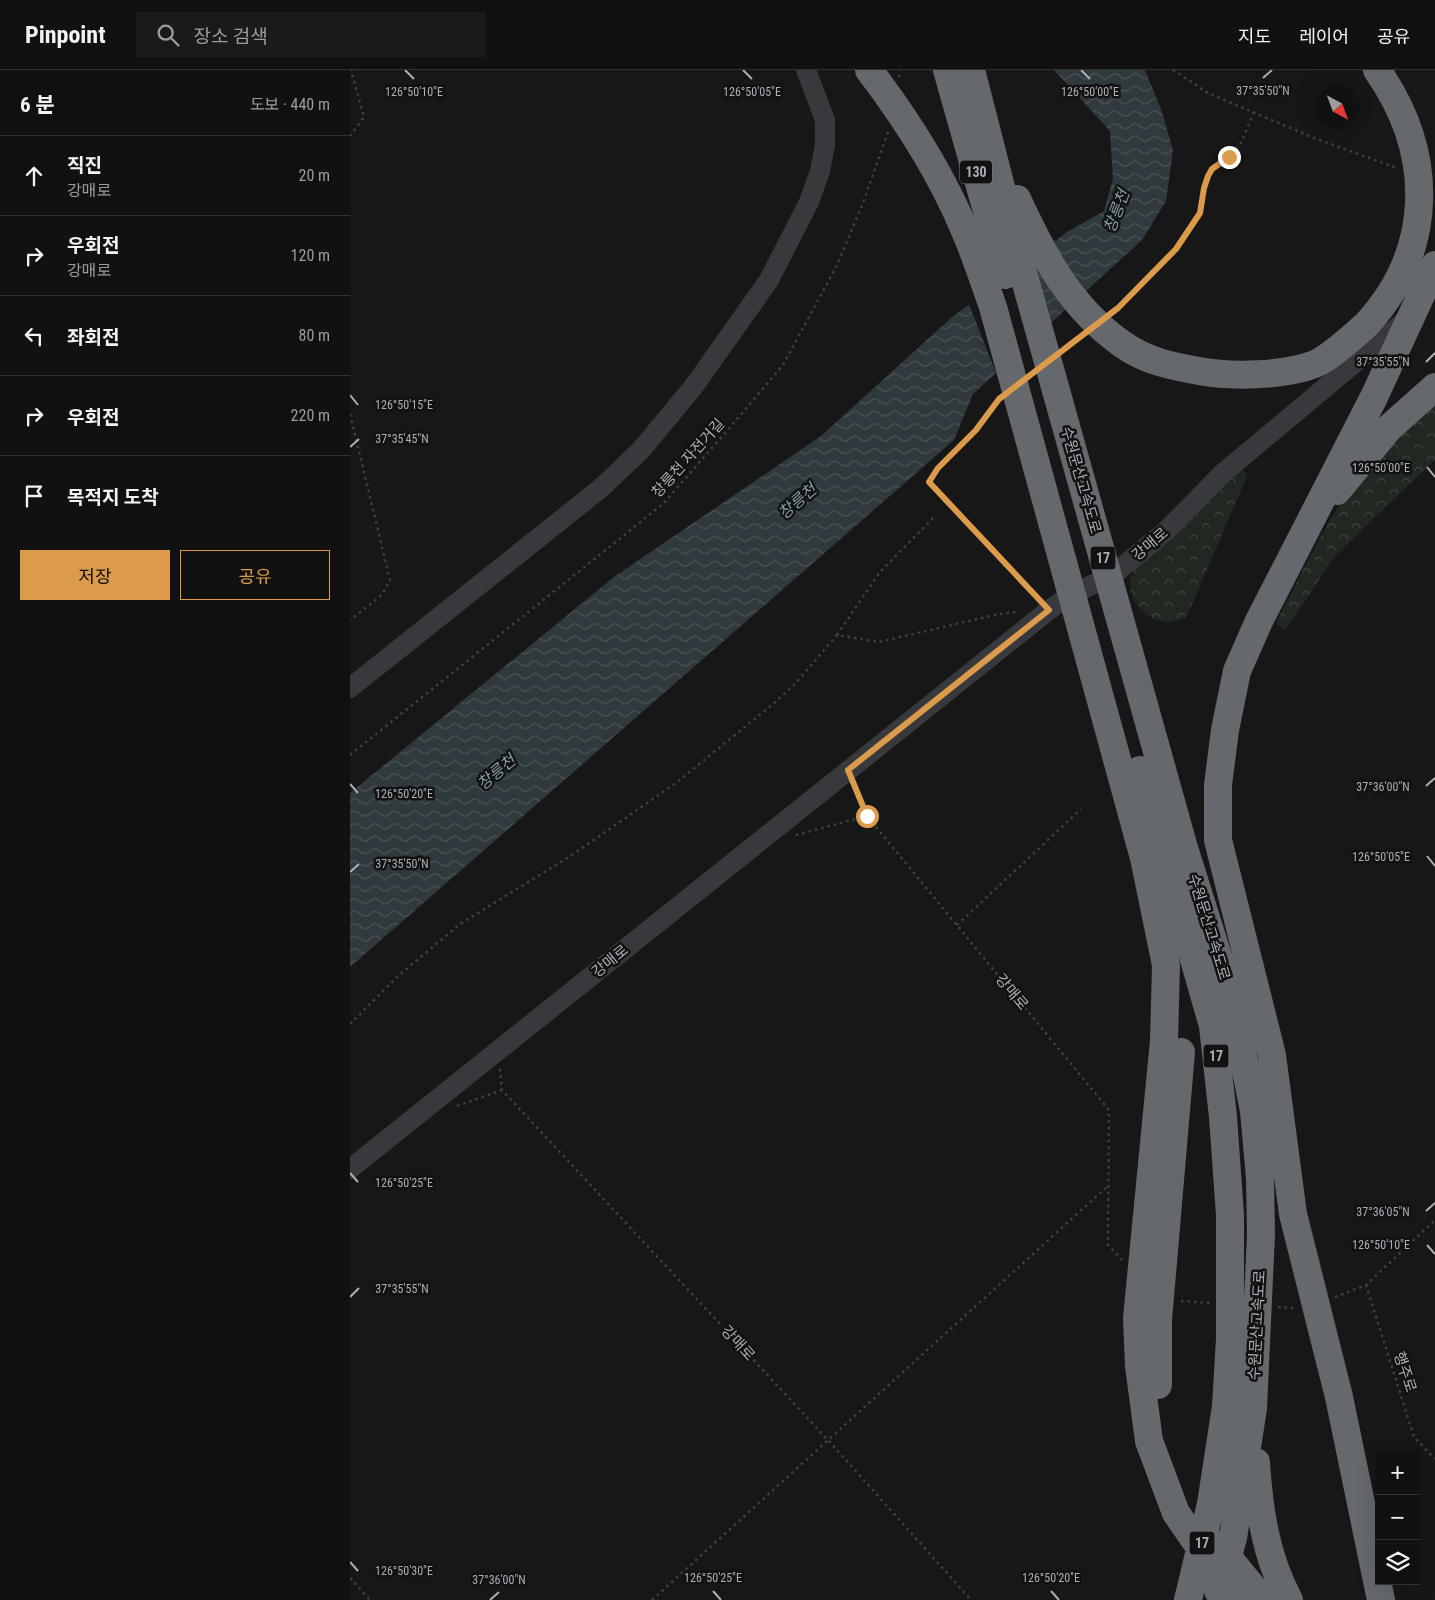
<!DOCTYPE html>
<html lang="ko">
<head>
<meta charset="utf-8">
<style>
	:root { --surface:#111112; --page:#1a1a1b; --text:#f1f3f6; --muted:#9c9d9f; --line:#303132; --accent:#dc9a4b }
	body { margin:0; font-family:"Roboto Condensed","Noto Sans KR",sans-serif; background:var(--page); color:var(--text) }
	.controls { position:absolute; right:15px; bottom:15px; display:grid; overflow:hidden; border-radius:0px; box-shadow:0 5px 20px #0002 }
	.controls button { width:45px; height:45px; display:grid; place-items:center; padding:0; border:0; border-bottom:1px solid var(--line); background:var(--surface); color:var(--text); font:25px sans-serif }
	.compass { position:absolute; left:965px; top:15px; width:45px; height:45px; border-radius:50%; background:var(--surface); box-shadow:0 5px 20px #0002; rotate:139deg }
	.stop { position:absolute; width:15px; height:15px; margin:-11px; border:4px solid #dc9a4b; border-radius:50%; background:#fff }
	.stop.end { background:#dc9a4b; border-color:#fff; box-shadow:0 1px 5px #0008 }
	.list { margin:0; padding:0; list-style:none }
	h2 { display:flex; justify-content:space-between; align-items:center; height:65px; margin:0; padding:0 20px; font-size:21px }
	h2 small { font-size:16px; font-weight:400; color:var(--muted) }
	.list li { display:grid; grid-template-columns:32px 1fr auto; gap:15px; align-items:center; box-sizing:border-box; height:80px; padding:0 20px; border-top:1px solid var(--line) }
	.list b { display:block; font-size:19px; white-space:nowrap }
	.list p { margin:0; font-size:16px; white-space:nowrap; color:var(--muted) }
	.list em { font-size:16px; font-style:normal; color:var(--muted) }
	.actions { display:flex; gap:10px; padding:15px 20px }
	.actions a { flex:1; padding:11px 0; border:1px solid var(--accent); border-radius:0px; text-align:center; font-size:18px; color:var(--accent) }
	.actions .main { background:var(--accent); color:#111 }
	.icon { flex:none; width:28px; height:28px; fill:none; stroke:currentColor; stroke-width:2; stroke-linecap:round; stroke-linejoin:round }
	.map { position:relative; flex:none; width:1085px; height:1530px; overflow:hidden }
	header { display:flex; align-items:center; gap:30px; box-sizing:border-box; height:70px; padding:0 25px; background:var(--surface); border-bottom:1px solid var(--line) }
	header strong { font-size:24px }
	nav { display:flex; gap:28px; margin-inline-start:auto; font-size:18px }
	.search { width:350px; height:45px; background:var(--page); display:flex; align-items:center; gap:12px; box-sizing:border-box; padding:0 18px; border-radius:0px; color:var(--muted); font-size:19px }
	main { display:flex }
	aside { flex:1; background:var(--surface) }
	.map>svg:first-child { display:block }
	.forest { fill:url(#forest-crowns) }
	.water { fill:url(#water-waves) }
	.pier { fill:#171718 }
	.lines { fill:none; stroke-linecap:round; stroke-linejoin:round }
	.path { stroke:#3e4044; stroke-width:2.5; stroke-dasharray:2.5 4; stroke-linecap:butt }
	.minor { stroke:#38393d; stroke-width:20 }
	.highway { stroke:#65686d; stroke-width:28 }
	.route { stroke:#dc9a4b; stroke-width:6 }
	.ticks { fill:none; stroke:#aab0b7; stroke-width:2 }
	.labels { text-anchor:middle; stroke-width:5; stroke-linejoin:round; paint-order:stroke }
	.shield { fill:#121213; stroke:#7c8186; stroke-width:1 }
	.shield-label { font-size:14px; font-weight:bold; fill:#aab0b7 }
	.street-label { font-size:15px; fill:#aab0b7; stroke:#121213 }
	.water-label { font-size:16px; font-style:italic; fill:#86a0ad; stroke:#121213 }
	.ticks-label { font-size:12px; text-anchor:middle; fill:#aab0b7; stroke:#121213; stroke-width:5; stroke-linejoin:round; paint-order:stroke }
</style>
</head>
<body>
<header>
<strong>Pinpoint</strong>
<div class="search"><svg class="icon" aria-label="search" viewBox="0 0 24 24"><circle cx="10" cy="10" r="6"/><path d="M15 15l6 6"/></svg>장소 검색</div>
<nav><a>지도</a><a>레이어</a><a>공유</a></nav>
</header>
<main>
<aside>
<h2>6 분<small>도보 · 440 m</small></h2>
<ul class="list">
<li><svg class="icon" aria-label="ahead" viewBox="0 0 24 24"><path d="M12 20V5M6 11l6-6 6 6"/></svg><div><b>직진</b><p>강매로</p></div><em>20 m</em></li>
<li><svg class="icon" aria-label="right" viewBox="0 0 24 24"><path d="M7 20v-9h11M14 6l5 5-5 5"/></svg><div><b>우회전</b><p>강매로</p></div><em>120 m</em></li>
<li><svg class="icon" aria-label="left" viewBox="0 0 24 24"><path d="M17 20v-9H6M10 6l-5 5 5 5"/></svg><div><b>좌회전</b></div><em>80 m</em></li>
<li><svg class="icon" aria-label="right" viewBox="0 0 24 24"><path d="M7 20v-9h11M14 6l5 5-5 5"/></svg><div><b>우회전</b></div><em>220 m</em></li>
<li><svg class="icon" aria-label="arrive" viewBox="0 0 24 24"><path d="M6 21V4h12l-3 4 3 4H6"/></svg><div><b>목적지 도착</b></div></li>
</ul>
<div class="actions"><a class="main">저장</a><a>공유</a></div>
</aside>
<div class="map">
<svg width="1085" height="1530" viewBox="0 0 1085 1530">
	<defs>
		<pattern id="forest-crowns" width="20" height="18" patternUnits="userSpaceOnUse" patternTransform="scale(1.25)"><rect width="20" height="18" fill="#212821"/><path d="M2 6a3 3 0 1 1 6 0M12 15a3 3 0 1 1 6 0" fill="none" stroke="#3f453f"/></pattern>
		<pattern id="water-waves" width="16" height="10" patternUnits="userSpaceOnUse" patternTransform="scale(1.25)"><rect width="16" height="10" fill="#30393d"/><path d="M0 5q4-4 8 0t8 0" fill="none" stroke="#4b5357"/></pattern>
	</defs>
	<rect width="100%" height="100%" fill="#171718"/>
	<!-- forest -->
	<path class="forest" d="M1085 329V390L985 486 942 551 935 560 926 553C953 501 978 445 1015 400 1035 375 1062 353 1085 329Z
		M886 401H895L897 406 837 546C832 548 827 551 822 552 801 553 783 538 780 517 779 512 783 504 784 498Z"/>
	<!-- water -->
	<path class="water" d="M704 0H795L812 42 823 80 816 131 792 170 623 324 604 370 0 897V723L264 507 471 366 601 248 717 162 754 141 763 109 760 61Z"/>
	<!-- pier -->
	<path class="pier" d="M698 173 682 195 700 256 647 305 618 232Z"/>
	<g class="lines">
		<!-- path -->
		<path class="path" d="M823 0 858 23 964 68 1047 98
			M549 7 551 0
			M0 66 14 47 1 0
			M764 241 825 179 842 157 850 143 853 118 858 107 863 99 890 75 904 42
			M714 279 732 265
			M647 332 626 360 588 398 579 412 688 527
			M0 344 40 510 32 525 0 550
			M487 565 530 502 585 446
			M0 685 313 434 376 362 433 295 486 197 513 133 538 62
			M505 717 517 746 759 1040 758 1175 772 1190
			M446 765 517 746
			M607 855 731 739
			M0 954 47 907 110 854 222 785 326 713 423 634 445 614 487 565 529 572 649 544 668 542
			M150 999 152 1020 478 1370 621 1530
			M107 1036 152 1020
			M1016 1215 1064 1367 1085 1389
			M985 1227 1016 1215 1085 1150
			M831 1231 860 1233
			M928 1237 947 1238
			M0 1508 20 1530
			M302 1530 759 1115"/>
		<!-- minor -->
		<path class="minor" d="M0 618 251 418 291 380 344 316 419 210 459 132 470 101 475 75V50L456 0
			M0 1099 699 540 717 527 764 504 817 460 873 403 1056 250"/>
		<!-- highway -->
		<path class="highway" d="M519 0C557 50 591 103 615 161 626 186 634 212 643 237L794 788 816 895 814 971 787 1248 789 1296 799 1371 826 1443 886 1530
			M597 0 655 205
			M621 0 672 199 834 778 883 934 904 1041 910 1108 911 1164 903 1338 883 1468 868 1521
			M667 129C693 185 719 236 772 274 796 291 821 296 849 301 881 307 934 306 965 294 981 287 1002 267 1016 255 1085 180 1085 83 1027 0
			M987 421 1039 358 1085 317
			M790 700 863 956 873 1047 880 1145V1269L876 1336 861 1434 838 1530
			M808 1315V1250L831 982
			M906 1392C909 1441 916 1487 939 1530
			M868 1475 913 1530
			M1031 1530 989 1327 943 1144 922 985 868 770V715L875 660 887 601 909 551 1024 327 1085 195"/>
	</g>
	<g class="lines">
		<!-- route -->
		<path class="route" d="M517 746 498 700 699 540 579 412 588 398 626 360 649 329 768 238 826 179 850 143 854 118 858 106 862 99 879 87"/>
	</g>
	<!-- ticks -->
	<path class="ticks" d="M55 0 64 9M393 0 402 9M731 0 740 9M913 8 922 0M1076 292 1085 283M0 325 8 335M0 377 9 369M1077 397 1085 407M0 714 8 723M1076 716 1085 708M1077 786 1085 796M0 802 9 794M0 1103 8 1112M1076 1141 1085 1133M1077 1175 1085 1184M0 1227 9 1218M0 1492 8 1501M363 1521 371 1530M701 1521 709 1530M140 1530 149 1522"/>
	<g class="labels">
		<!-- shield labels -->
		<g class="shield">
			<rect x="610" y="90.5" width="32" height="23" rx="4"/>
			<rect x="740.5" y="476.5" width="25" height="23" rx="4"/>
			<rect x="853.5" y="974.5" width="25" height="23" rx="4"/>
			<rect x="839.5" y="1461.5" width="25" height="23" rx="4"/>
		</g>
		<g class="shield-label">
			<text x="626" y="107">130</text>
			<text x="753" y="493">17</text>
			<text x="866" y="991">17</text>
			<text x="852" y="1478">17</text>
		</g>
		<!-- street labels -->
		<g class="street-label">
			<text transform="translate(338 388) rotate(-48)" y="5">창릉천 자전거길</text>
			<text transform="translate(731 410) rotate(74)" y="5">수원문산고속도로</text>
			<text transform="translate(800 474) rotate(-40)" y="5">강매로</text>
			<text transform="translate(859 857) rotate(73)" y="5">수원문산고속도로</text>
			<text transform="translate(260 891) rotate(-39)" y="5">강매로</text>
			<text transform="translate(662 922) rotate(50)" y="5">강매로</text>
			<text transform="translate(907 1255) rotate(-87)" y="5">수원문산고속도로</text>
			<text transform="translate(388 1273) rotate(47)" y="5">강매로</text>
			<text transform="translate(1055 1302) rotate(72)" y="5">행주로</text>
		</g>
		<!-- water labels -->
		<g class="water-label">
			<text transform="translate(766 141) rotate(-69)" y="6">창릉천</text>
			<text transform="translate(447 431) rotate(-41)" y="6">창릉천</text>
			<text transform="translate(146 702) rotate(-40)" y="6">창릉천</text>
		</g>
	</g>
	<g class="ticks-label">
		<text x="913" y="25">37°35'50"N</text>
		<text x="64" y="26">126°50'10"E</text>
		<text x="402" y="26">126°50'05"E</text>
		<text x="740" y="26">126°50'00"E</text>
		<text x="1033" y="296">37°35'55"N</text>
		<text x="54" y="339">126°50'15"E</text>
		<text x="52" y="373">37°35'45"N</text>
		<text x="1031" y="402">126°50'00"E</text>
		<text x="1033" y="721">37°36'00"N</text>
		<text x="54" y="728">126°50'20"E</text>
		<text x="1031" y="791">126°50'05"E</text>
		<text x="52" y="798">37°35'50"N</text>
		<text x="54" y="1117">126°50'25"E</text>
		<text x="1033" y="1146">37°36'05"N</text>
		<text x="1031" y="1179">126°50'10"E</text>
		<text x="52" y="1223">37°35'55"N</text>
		<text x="54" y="1505">126°50'30"E</text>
		<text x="363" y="1512">126°50'25"E</text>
		<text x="701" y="1512">126°50'20"E</text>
		<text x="149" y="1514">37°36'00"N</text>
	</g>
</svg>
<div class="controls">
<button>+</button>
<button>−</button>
<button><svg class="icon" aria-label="layers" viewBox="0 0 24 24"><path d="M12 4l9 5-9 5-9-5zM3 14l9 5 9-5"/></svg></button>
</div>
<svg class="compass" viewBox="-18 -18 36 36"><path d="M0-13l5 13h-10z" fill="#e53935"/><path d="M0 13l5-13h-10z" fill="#9c9d9f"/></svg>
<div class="stop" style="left:517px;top:746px"></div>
<div class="stop end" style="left:879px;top:87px"></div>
</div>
</main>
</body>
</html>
